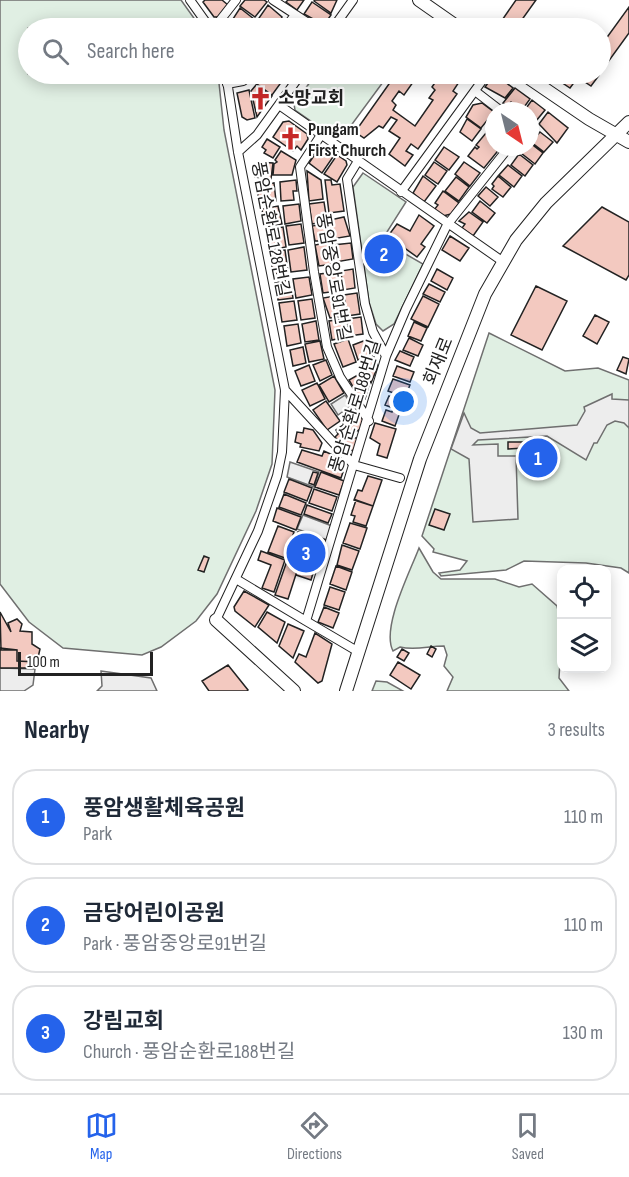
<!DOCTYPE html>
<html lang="en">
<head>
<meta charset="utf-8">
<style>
	:root { --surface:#fff; --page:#f2f2f3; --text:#1f2937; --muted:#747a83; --line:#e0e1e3; --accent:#2563eb }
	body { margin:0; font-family:"Sofia Sans Condensed","Noto Sans KR",sans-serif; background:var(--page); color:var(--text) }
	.controls { position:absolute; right:18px; bottom:18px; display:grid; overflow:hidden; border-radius:12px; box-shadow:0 3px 15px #0003 }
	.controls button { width:54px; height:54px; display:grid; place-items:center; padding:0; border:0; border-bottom:2px solid var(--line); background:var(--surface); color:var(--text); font:30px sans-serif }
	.compass { position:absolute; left:485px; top:102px; width:54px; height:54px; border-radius:50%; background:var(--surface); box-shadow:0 3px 15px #0003; rotate:145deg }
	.scale { position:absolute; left:18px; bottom:15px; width:135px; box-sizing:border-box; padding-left:6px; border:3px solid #222; border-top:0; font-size:16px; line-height:21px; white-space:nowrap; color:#222; -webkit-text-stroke:4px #fff; paint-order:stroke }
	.you { position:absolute; left:404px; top:402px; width:21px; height:21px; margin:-15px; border:4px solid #fff; border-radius:50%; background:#1a73e8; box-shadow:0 0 0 9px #1a73e833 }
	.badge { display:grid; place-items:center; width:39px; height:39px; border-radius:50%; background:var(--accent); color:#fff; font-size:20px; font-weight:700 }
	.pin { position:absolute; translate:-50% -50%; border:3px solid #fff; box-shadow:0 2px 6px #0006 }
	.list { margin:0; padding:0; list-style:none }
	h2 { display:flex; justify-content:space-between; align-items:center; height:78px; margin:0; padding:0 24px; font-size:26px }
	h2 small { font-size:20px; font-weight:400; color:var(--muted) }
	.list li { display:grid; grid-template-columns:39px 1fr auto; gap:18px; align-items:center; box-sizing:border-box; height:96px; margin:0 12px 12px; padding:0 12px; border:2px solid var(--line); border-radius:24px }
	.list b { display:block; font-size:22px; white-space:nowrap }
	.list p { margin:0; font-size:20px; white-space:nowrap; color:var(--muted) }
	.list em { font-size:20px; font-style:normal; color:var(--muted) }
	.icon { flex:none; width:33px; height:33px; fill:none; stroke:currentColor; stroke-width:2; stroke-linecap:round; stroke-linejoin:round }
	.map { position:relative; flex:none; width:629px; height:691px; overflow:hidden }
	.search { position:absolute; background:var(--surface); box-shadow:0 3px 15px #0003; left:18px; right:18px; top:18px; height:66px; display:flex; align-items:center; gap:15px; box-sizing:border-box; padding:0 21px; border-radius:33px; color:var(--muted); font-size:22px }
	.sheet { height:402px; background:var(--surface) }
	nav { display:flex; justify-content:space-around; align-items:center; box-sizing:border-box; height:84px; border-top:2px solid var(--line); background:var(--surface); font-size:16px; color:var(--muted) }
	nav a { display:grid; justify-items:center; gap:3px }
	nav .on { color:var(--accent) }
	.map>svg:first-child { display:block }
	.green { fill:#e0efe3; stroke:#6f6f6f; stroke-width:1.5 }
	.parking { fill:#ededed; stroke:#6f6f6f; stroke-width:1.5 }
	.building { fill:#f3c9c0; stroke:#222; stroke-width:1.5 }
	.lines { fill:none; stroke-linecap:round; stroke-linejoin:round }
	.street-casing { stroke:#222; stroke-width:10 }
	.secondary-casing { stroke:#222; stroke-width:14 }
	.street { stroke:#fff; stroke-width:8 }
	.secondary { stroke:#fff; stroke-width:12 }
	.labels { text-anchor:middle; stroke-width:4.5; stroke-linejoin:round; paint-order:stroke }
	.poi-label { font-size:18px; font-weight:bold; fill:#222; stroke:#fff; text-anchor:start }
	.street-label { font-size:18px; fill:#222; stroke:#fff }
</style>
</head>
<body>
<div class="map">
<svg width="629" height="691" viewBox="0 0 629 691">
	<rect width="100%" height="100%" fill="#fff"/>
	<!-- green -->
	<path class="green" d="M0 0H181L201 28H28V74H218L224 130 275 390 272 464 256 511 217 594 196 621 161 647 142 655 63 648 29 622 0 584Z
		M316 74H389L347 131 338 125 331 135 295 110 294 104Z
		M363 173 406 202 385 235 388 244 423 264 394 324 383 331 376 324 369 302 353 187Z
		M489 333 565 371 598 368 629 380V573L621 568 586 563 524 561 506 570 441 576 439 573 460 570 467 561 433 552 434 549 422 536Z
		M419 548 433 572 441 579H495L519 587 532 584 557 606 562 627 559 678 569 691H447L453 677 444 666 447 655 444 646C428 646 415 651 400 647L393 651C381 628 410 572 419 548Z
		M376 681 387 682 403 691H372Z"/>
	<!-- parking -->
	<path class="parking" d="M612 394V399L629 400V428L624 423 615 421 607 425 597 443H594L586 460 547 436 478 440 473 445 498 444V456H516L518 519 473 522 469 459 451 449 464 413 471 428 480 433 577 425 585 411 584 407Z
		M345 395 352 405 338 415 331 404Z
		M290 462 319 472 314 487 287 477Z
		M303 515 332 526 327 540 297 529Z
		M291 548 321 557 317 569 286 559Z
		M0 668 35 669 33 685 24 691H0Z
		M101 671 151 678 157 691H97L102 686Z"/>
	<!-- building -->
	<path class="building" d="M205 0H222L228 5 219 17H214L203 2Z
		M245 0H264L267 2 255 17 240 6Z
		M288 0H304L297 10 286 2Z
		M337 0 331 13 314 1 315 0Z
		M516 0H536L516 28H501L498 26Z
		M312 2 331 15 324 25 304 14Z
		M268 5 282 17 278 28H272L259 18Z
		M629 7V33L600 73V47Z
		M240 8 254 19 246 28H239L231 22Z
		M257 21 268 28H251Z
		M229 23 237 28H225Z
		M265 74 280 84 272 95 257 84Z
		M269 74H286L281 82Z
		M396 74H410L416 78 404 95 399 91 392 101 396 105 393 110 415 126 433 100 429 98 435 90 432 87 441 74 463 76 453 91 457 94 418 149 411 144 406 151 413 155 405 166 389 154 400 138 389 131 397 120 391 117 383 128 379 126 364 138 355 132Z
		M549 74H568L576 80 570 88Z
		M582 74H600L591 86 579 78Z
		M500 78 513 88 505 98 485 87 491 79Z
		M256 85 272 96 257 117 251 91Z
		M515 88 530 99 522 110 511 102 508 106 503 103Z
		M249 90 255 118 247 120 242 117 237 93Z
		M532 100 545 110 536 121 530 117V111H524Z
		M482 103 494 112 481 128 466 117 473 105Z
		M548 112 568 128 557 143 539 124Z
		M467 119 481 129 472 141 460 132Z
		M494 120V137L486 131Z
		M289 121 307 134 308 139 301 150 297 146 293 151 273 137 283 122Z
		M540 132 553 142 544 152 531 142Z
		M486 133 494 139V147H501L484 168 468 156 475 147 477 149 479 147 476 145Z
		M267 139 280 147 273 158 264 153 266 150 262 147Z
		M530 143 543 153 535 164 521 153 525 147H530Z
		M320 147 335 154 322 173 309 163Z
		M444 147 459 157 449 170 435 160Z
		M281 151 296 160 292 175H273L274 164 277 162 275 160Z
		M519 154 533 165 525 176 511 165Z
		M337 155 346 161 347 165 337 182 324 174Z
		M257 162 273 163 271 179 255 177Z
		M434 162 447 171 438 184 425 175Z
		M464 162 480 173 470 186 455 174Z
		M508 165 522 176 514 187 499 175Z
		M307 171 321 180 323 199 309 201Z
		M423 176 436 186 424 202 413 193Z
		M498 176 511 187 503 197 492 189 494 186 492 184Z
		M456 177 469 187 459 201 445 191Z
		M296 180 297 191H293L294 200 281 201 280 182Z
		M325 180H331L332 185 340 184 344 211 329 213Z
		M274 183 276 201 259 204 257 186Z
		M486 187 498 197 490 206 478 196Z
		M443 191 459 203 451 214 443 216 434 210 438 205 435 203Z
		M480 201 495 213 487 223 472 212Z
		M324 202 327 221 312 224 309 204Z
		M299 204 301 221 285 224 283 206Z
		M278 206 282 224 265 227 262 209Z
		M602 207 629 222V275L626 280 563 246Z
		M469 212 483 222 473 236 462 228 465 224 459 221Z
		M419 215 434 226 421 244 425 247 417 257 388 236 397 224 410 231Z
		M344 217 350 236 332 239 330 220Z
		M330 223 332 241H315L312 226Z
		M301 224 304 243 289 245 286 226Z
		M283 227 286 247 269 250 266 230Z
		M450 236 469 248 460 261 442 250Z
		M330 242 333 264 319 266 315 245Z
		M351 243 353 259 336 262 333 245Z
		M304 247 307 270 291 272 288 250Z
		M285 250 288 272 273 274 270 252Z
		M353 269 355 288 343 290 341 271Z
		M437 269 453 278 447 290 431 281Z
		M335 272 340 285H336L337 291 323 293 320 274Z
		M309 277 312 295 296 298 293 279Z
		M290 280 293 298 278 300 275 283Z
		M429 284 445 292 440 302 423 294Z
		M536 286 567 301 542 350 511 335Z
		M357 293 360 314 347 316 344 295Z
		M341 295 344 316 330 318 323 298Z
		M423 296 439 304 428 327 411 319Z
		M312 299 315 318 301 320 298 301Z
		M294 301 297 320 282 322 279 303Z
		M595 315 609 322 597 344 583 336Z
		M361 317 363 334 349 336 347 319Z
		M343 319 346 337 332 340 329 321Z
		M316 321 319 340 305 342 302 324Z
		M414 322 427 328 421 341 408 336Z
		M298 324 301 343 287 346 284 326Z
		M409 338 423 345 418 356 403 350Z
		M348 339 356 362 343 367 334 344Z
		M366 340 372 355 358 360 353 345Z
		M320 341 324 359 309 362 305 344Z
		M303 347 306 363 293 366 290 350Z
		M400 351 414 357 410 366 395 360Z
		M374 357 378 366 371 383 360 362Z
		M623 357 629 359 626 374 617 370Z
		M326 360 332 375 320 381 313 365Z
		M309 365 315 381 301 386 295 371Z
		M397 366 414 372 410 382 393 376Z
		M363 372 369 385 365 399H360L349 380Z
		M334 376 344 393 329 402 319 385Z
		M393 379 410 385 405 397 388 391Z
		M317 383 325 399 310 406 302 390Z
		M389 396 404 401 401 411 385 405Z
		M326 401 340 421 327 430 313 410Z
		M393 409 400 412 395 426 382 421 386 410 392 412Z
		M343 422a10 10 0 1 1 20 0a10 10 0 1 1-20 0Z
		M375 423 396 429 387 458 377 455 380 444 370 438Z
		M343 425 352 438H358L355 450 346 451 335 437 338 434 336 430Z
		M304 428 313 430 322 443 319 451 300 447 301 444 295 442 297 432 303 433Z
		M508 442H523L524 448 508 449Z
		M302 450 322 456 324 451 337 457 336 462 340 463 343 472 341 478 297 462Z
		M313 472 318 473 314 485 309 483Z
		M321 472 344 481 339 495 315 487Z
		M368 476 382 480 373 506 354 500 358 490 362 491Z
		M289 479 312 488 307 501 284 492Z
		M314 489 337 497 332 511 309 503Z
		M284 494 306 503 301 515 279 507Z
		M356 500 373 506 366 526 353 522 355 516 351 515Z
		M307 505 332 514 328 523 304 514Z
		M277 508 301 517 296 530 273 521Z
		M435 509 450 514 444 530 429 525Z
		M350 523 367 528 360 549 343 543Z
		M278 526 294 532 285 558 268 552Z
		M298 532 326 540 323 549 317 547 314 554 292 546Z
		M342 545 359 551 352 570 337 565Z
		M261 551 285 560 274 592 262 588 271 565 258 560Z
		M204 556 209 558 204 572 198 570Z
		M287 561 299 565 288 599 275 595Z
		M299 565 314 570 311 580 296 575Z
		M336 566 352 572 346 590 330 584Z
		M330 587 345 592 339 610 324 605Z
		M244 591 269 605 255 627 235 611 234 607Z
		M324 607 339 613 333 628 318 622Z
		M0 612 11 632 8 623 17 619 22 624 20 631 32 632V644L40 649 37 662 17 661V650H1Z
		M267 612 285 622 277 643 258 627Z
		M288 624 304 631 293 658 279 646Z
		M315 633 332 644 322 681 318 683 295 662 299 654 306 657Z
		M431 646 436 649 432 657 427 654Z
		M0 648 17 650V661L37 662 36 668H0Z
		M402 649 409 653 404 661 397 657Z
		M398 662 420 675 411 689 390 675Z
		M228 665 248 690 247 691H209L202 681Z"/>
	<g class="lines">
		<defs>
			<path id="street" d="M190 0 210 28
				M273 0 316 28
				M214 28 236 0
				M285 28 295 15
				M333 28 353 0
				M227 84 243 81 252 74
				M475 91 501 111
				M279 105 502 261
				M321 135 300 167 314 272 327 347 340 377 369 421
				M238 152 257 135 301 74
				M358 161 347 179 365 304 373 332 386 356
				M401 192 487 74
				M285 390 354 465
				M354 465 400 478
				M236 579 306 621 386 356 406 309 447 225 509 147
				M216 620 258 531 277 476 282 452 285 390 238 152 226 74
				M306 621 357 651"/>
			<path id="secondary" d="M419 0 459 28
				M523 74 589 119 629 142
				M216 620 294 691
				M346 691 420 459 485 294 516 240 546 203 629 122"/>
		</defs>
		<!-- street casing -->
		<use href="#street" class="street-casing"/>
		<!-- secondary casing -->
		<use href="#secondary" class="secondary-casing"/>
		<!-- street -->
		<use href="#street" class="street"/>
		<!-- secondary -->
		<use href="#secondary" class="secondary"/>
	</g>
	<!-- icons -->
	<defs>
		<symbol id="church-bare" viewBox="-9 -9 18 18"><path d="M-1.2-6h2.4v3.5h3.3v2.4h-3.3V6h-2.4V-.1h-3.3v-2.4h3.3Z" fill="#c62828" stroke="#fff" stroke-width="2.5" paint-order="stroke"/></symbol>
	</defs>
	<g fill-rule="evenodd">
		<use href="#church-bare" x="244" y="82" width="33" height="33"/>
		<use href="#church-bare" x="274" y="122" width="33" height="33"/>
	</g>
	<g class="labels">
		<!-- poi labels -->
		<g class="poi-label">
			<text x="278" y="104">소망교회</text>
			<text x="308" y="135">Pungam<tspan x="308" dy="21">First Church</tspan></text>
		</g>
		<!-- street labels -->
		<g class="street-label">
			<text transform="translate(271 229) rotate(79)" y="6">풍암순환로128번길</text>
			<text transform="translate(334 277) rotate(80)" y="6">풍암중앙로91번길</text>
			<text transform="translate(438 361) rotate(-68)" y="6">회재로</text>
			<text transform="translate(355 406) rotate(-73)" y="6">풍암순환로188번길</text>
		</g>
	</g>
</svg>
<div class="controls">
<button><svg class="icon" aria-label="locate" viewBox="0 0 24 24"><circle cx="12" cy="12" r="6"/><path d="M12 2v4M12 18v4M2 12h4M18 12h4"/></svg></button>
<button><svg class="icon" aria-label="layers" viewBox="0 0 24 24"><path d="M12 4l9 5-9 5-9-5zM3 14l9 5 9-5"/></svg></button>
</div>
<svg class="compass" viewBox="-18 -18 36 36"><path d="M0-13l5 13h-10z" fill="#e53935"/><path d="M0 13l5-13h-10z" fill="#747a83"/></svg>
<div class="scale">100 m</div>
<div class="you"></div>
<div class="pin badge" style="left:538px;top:458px">1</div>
<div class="pin badge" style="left:384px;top:254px">2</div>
<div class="pin badge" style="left:306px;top:553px">3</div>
<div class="search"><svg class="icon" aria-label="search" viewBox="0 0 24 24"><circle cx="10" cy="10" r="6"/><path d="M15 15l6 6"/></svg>Search here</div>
</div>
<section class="sheet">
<h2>Nearby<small>3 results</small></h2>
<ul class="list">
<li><span class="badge">1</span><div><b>풍암생활체육공원</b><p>Park</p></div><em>110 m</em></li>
<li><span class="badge">2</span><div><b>금당어린이공원</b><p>Park · 풍암중앙로91번길</p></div><em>110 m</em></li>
<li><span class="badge">3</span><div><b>강림교회</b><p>Church · 풍암순환로188번길</p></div><em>130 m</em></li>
</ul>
</section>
<nav>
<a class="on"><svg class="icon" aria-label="map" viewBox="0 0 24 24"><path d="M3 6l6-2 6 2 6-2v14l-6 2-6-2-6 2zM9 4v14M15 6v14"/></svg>Map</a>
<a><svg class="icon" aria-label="directions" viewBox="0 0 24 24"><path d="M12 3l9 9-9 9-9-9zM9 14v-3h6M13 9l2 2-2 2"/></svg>Directions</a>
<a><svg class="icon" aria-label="saved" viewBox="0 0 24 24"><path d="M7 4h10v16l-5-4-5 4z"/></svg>Saved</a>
</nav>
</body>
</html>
